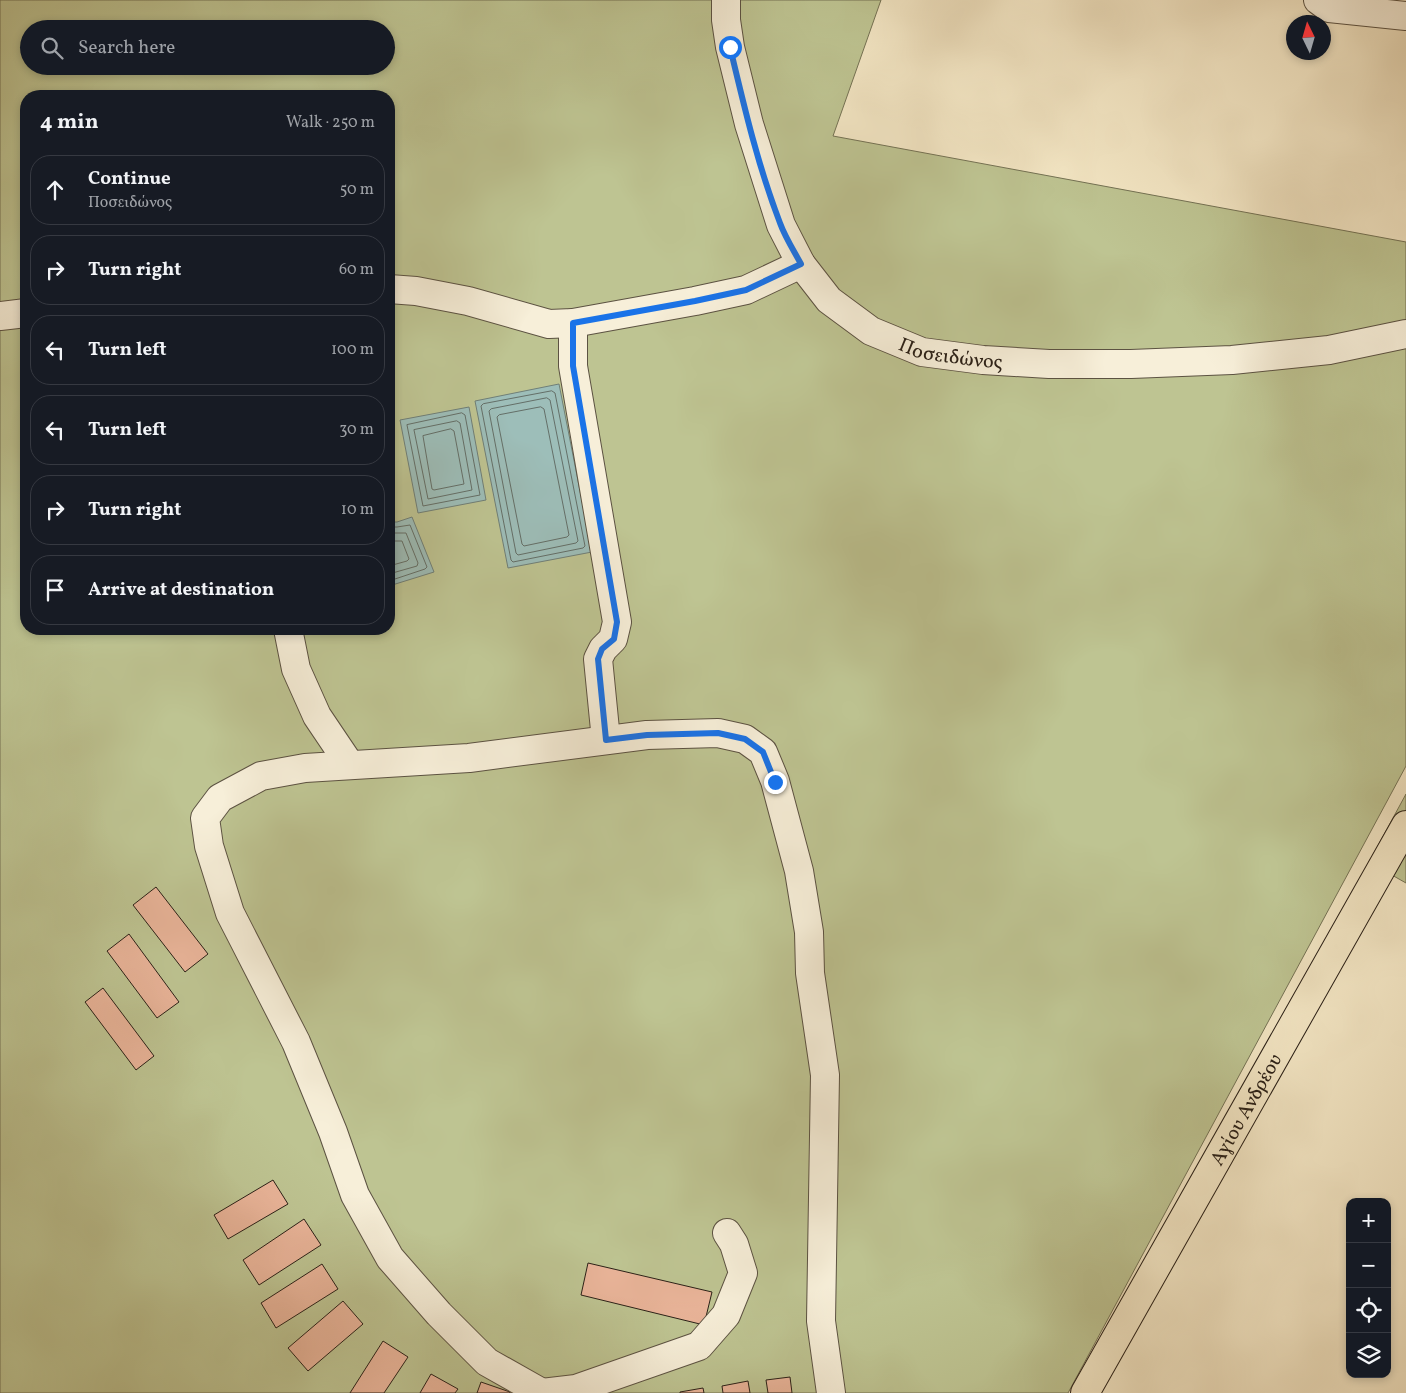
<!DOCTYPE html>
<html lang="en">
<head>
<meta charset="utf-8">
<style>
	:root { --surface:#171b24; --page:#20242c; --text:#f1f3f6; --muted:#9ea1a6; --line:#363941 }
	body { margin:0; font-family:Vollkorn,serif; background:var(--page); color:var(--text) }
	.controls { position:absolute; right:15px; bottom:15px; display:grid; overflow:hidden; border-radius:10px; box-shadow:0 2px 8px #0003 }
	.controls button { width:45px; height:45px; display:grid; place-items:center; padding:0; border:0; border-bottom:1px solid var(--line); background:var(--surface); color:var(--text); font:25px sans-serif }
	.compass { position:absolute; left:1286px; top:15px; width:45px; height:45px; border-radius:50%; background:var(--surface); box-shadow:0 2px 8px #0003; rotate:355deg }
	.stop { position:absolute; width:15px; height:15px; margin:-11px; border:4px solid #1a73e8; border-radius:50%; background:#fff }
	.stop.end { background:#1a73e8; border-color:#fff; box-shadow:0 1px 5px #0008 }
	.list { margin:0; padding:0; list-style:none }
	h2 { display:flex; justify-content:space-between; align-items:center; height:65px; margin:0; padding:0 20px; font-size:21px }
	h2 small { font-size:16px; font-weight:400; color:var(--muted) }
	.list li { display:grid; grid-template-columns:32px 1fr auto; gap:15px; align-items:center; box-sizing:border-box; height:70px; margin:0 10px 10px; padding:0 10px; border:1px solid var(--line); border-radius:20px }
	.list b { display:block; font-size:19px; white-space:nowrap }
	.list p { margin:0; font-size:16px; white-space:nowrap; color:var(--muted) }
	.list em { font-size:16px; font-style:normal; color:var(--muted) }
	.icon { flex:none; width:28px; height:28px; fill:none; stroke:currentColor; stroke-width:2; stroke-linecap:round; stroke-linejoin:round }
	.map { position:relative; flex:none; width:1406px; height:1393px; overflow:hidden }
	.search { position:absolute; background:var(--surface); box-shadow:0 2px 8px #0003; left:20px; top:20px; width:375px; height:55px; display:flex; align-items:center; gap:12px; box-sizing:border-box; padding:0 18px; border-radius:28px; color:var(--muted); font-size:19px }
	.panel { position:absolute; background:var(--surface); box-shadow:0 2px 8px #0003; left:20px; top:90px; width:375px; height:545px; border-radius:20px }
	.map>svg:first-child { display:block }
	.green { fill:#bec492; stroke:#747254; fill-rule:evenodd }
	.water { fill:#9dbeb9; stroke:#6f7f78 }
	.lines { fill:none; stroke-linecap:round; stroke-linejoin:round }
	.shore { stroke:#646f68; stroke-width:1 }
	.building { fill:#e9b499; stroke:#2a2017 }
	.minor-casing { stroke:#5c5242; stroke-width:30 }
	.major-casing { stroke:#2a2017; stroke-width:30 }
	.minor { stroke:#f7efd9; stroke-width:28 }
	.major { stroke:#f3e6c4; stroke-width:28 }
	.route { stroke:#1a73e8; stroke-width:6 }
	.labels { text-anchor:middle; stroke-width:4.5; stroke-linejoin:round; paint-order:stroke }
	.street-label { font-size:20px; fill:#2a2017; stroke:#f7efd9 }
</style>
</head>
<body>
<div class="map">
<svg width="1406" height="1393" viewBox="0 0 1406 1393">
	<rect width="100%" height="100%" fill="#f3e6c4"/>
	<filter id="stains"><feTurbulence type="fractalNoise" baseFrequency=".004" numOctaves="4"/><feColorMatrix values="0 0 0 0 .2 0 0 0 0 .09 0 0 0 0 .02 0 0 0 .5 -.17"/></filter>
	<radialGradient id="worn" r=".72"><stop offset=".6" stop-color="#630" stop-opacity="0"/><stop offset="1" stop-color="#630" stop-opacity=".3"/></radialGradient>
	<!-- green -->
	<path class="green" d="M0 0H881L833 136 1406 242V766L1068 1393H0ZM29 29H386V66H29ZM26 96H389V629H26Z
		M1406 794V883L1369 862Z"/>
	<!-- water -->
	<path class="water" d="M559 384 592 552 508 568 475 401Z
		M469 407 486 500 418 513 400 420Z
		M412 517 434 572 389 586V522H397Z"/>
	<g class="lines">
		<!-- shore -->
		<path class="shore" d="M552 391 555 393 585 546 583 548 513 562 511 560 481 406 483 404Z
			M547 398 550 400 578 541 576 543 518 555 516 553 489 411 491 409Z
			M541 407 544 409 569 535 567 537 524 546 522 544 497 417 499 415Z
			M462 413 465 415 480 495 423 506 407 425Z
			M457 421 460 423 472 490 428 499 414 430Z
			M451 429 454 431 464 484 434 490 432 489 423 436Z
			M389 527H397L410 525 427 567 425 569 389 581
			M389 533H406L418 563 417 566 389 574
			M389 541H402L409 559 407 561 389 566"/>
	</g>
	<!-- building -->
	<path class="building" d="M156 887 208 954 185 972 133 905Z
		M129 934 179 1002 157 1018 107 951Z
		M103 988 154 1056 136 1070 85 1002Z
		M273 1180 288 1204 228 1239 214 1215Z
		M304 1219 321 1245 259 1285 243 1260Z
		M588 1263 712 1292 704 1325 581 1295Z
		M322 1264 338 1289 276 1328 261 1303Z
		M343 1301 363 1324 308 1371 288 1348Z
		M383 1341 408 1357 384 1393H350Z
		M431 1374 458 1389 455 1393H420Z
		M790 1377 792 1393H768L766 1380Z
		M748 1381 750 1393H723L722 1386Z
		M481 1382 510 1392V1393H477Z
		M703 1388 704 1393H680V1392Z"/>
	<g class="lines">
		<defs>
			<g id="minor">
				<path id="s1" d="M726 0V20L730 47 749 124 781 225 801 264 829 300 871 331 922 352 983 360 1049 364H1131L1232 360 1329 350 1406 334"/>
				<path d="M1318 0 1329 8 1406 16"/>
				<path d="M389 289 416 291 468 301 549 324 573 323 695 301 746 290 801 264"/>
				<path d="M0 316 26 313"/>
				<path d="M573 323V366L617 622 613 639 603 649 598 659 606 740"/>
				<path d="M288 629 296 669 317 716 350 765"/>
				<path d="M542 1393 487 1362 439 1314 390 1258 355 1195 333 1132 296 1042 230 913 209 846 205 818 220 798 261 776 305 768 469 758 647 735 718 733 745 739 763 752 775 781 799 871 809 932 810 973 825 1075 821 1321 831 1393"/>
				<path d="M542 1393 576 1389 699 1346 726 1315 743 1273 734 1244 727 1233"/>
			</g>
			<g id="major">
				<path id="s2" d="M1085 1393 1406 825"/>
			</g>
		</defs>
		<!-- minor casing -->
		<use href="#minor" class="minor-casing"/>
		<!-- major casing -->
		<use href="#major" class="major-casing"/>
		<!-- minor -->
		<use href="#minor" class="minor"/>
		<!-- major -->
		<use href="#major" class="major"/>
	</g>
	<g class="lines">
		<!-- route -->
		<path class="route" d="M730 47C744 106 758 166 780 223 785 237 794 251 801 264L746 290 695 301 573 323V366L617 622 614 639 602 649 598 659 606 740 647 735 718 733 745 739 763 752 775 782"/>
	</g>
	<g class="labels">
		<!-- street labels -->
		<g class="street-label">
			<text dy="7" stroke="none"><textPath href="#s1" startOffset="458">Ποσειδώνος</textPath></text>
			<text dy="7" stroke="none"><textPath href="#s2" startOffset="326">Αγίου Ανδρέου</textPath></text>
		</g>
	</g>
	<rect width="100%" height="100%" filter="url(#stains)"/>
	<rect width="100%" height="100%" fill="url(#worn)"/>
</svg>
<div class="controls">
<button>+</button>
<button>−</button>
<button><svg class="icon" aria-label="locate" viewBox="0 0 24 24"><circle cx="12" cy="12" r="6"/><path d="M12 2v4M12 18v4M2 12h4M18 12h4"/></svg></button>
<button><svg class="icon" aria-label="layers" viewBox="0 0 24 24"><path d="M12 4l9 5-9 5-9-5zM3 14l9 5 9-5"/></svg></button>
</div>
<svg class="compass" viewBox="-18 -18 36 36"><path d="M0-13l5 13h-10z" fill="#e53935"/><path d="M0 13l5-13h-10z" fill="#9ea1a6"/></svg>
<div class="stop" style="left:730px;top:47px"></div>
<div class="stop end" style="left:775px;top:782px"></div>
<div class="search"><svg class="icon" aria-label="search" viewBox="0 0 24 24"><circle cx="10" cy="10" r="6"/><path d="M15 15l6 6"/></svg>Search here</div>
<section class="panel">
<h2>4 min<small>Walk · 250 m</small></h2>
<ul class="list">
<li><svg class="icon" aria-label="ahead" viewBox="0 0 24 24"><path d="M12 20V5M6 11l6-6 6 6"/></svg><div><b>Continue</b><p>Ποσειδώνος</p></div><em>50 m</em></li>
<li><svg class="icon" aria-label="right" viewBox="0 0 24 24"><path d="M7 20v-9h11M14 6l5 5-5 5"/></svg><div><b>Turn right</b></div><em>60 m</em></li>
<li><svg class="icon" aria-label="left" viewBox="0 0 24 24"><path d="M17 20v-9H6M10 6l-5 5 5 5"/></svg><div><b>Turn left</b></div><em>100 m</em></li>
<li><svg class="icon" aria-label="left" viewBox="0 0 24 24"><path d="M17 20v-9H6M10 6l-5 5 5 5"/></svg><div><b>Turn left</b></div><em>30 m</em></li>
<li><svg class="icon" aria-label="right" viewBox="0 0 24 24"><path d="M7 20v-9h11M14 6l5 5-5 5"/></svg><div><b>Turn right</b></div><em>10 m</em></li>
<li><svg class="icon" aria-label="arrive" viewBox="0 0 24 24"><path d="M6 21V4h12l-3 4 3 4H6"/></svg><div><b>Arrive at destination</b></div></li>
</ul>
</section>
</div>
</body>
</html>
